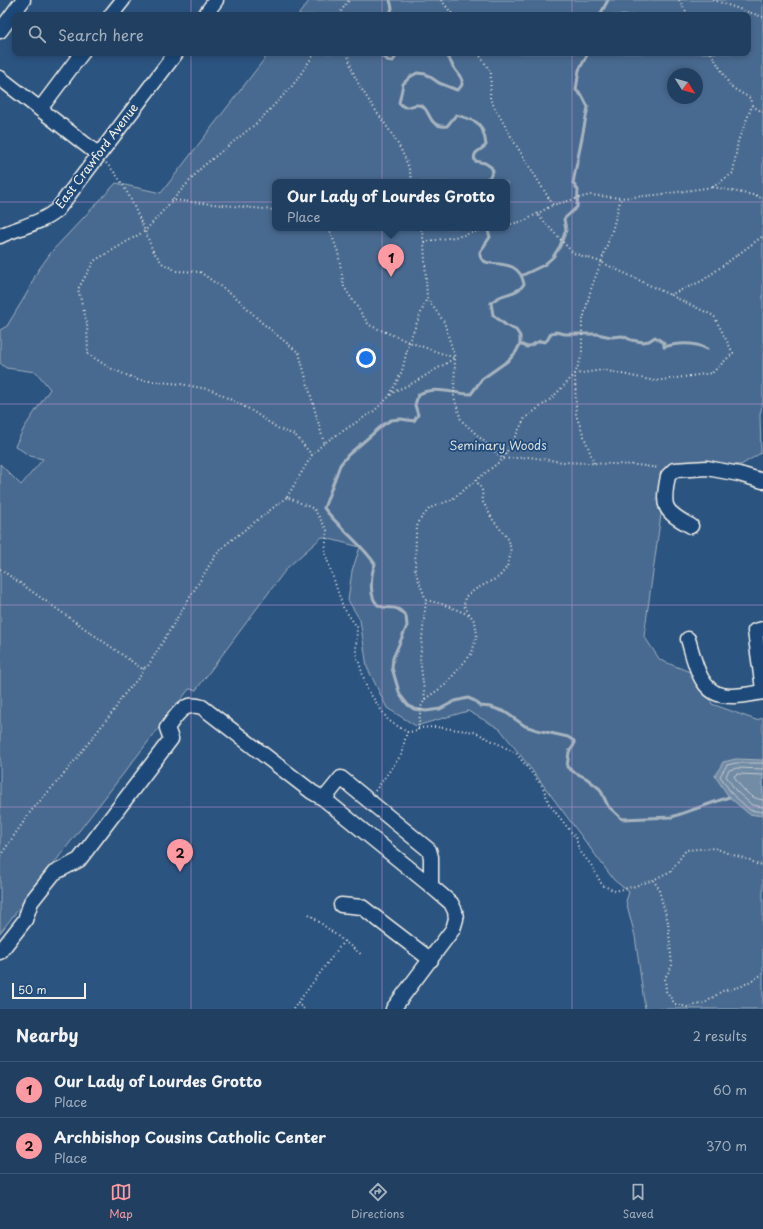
<!DOCTYPE html>
<html lang="en">
<head>
<meta charset="utf-8">
<style>
	:root { --surface:#213f61; --page:#2d4a6a; --text:#f1f3f6; --muted:#a2afbd; --line:#3e5876; --accent:#ff9aa2 }
	body { margin:0; font-family:"Playpen Sans",sans-serif; background:var(--page); color:var(--text) }
	.compass { position:absolute; left:667px; top:68px; width:36px; height:36px; border-radius:50%; background:var(--surface); box-shadow:0 2px 6px #0003; rotate:127deg }
	.scale { position:absolute; left:12px; bottom:10px; width:74px; box-sizing:border-box; padding-left:4px; border:2px solid #f4f1e8; border-top:0; font-size:11px; line-height:14px; white-space:nowrap; color:#f4f1e8; -webkit-text-stroke:3px #1f4a7a; paint-order:stroke }
	.you { position:absolute; left:366px; top:358px; width:14px; height:14px; margin:-10px; border:3px solid #fff; border-radius:50%; background:#1a73e8; box-shadow:0 0 0 6px #1a73e833 }
	.badge { display:grid; place-items:center; width:26px; height:26px; border-radius:50%; background:var(--accent); color:#111; font-size:13px; font-weight:700 }
	.pin { position:absolute; translate:-50% -33px; filter:drop-shadow(0 1px 2px #0008) }
	.pin::after { content:''; position:absolute; top:21px; width:14px; height:12px; background:inherit; clip-path:polygon(0 0,100% 0,50% 100%) }
	.popup { position:absolute; left:272px; top:179px; width:238px; height:52px; box-sizing:border-box; display:grid; place-content:center; border-radius:8px; background:var(--surface); filter:drop-shadow(0 1px 3px #0005); font-size:13px; white-space:nowrap; color:var(--muted) }
	.popup b { font-size:15px; color:var(--text) }
	.popup::after { content:''; position:absolute; left:50%; top:100%; margin-left:-8px; border:8px solid transparent; border-top-color:var(--surface) }
	.list { margin:0; padding:0; list-style:none }
	h2 { display:flex; justify-content:space-between; align-items:center; height:52px; margin:0; padding:0 16px; font-size:17px }
	h2 small { font-size:13px; font-weight:400; color:var(--muted) }
	.list li { display:grid; grid-template-columns:26px 1fr auto; gap:12px; align-items:center; box-sizing:border-box; height:56px; padding:0 16px; border-top:1px solid var(--line) }
	.list b { display:block; font-size:15px; white-space:nowrap }
	.list p { margin:0; font-size:13px; white-space:nowrap; color:var(--muted) }
	.list em { font-size:13px; font-style:normal; color:var(--muted) }
	.icon { flex:none; width:22px; height:22px; fill:none; stroke:currentColor; stroke-width:2; stroke-linecap:round; stroke-linejoin:round }
	.map { position:relative; flex:none; width:763px; height:1009px; overflow:hidden }
	.search { position:absolute; background:var(--surface); box-shadow:0 2px 6px #0003; left:12px; right:12px; top:12px; height:44px; display:flex; align-items:center; gap:10px; box-sizing:border-box; padding:0 14px; border-radius:8px; color:var(--muted); font-size:15px }
	.sheet { height:164px; background:var(--surface) }
	nav { display:flex; justify-content:space-around; align-items:center; box-sizing:border-box; height:56px; border-top:1px solid var(--line); background:var(--surface); font-size:11px; color:var(--muted) }
	nav a { display:grid; justify-items:center; gap:2px }
	nav .on { color:var(--accent) }
	.map>svg:first-child { display:block }
	.green { fill:#496b90; stroke:#9eaebc; fill-rule:evenodd }
	.water { fill:#738ca6; stroke:#a7b4c0 }
	.lines { fill:none; stroke-linecap:round; stroke-linejoin:round }
	.shore { stroke:#c0c9ce; stroke-width:1 }
	.stream { stroke:#a7b4c0; stroke-width:3 }
	.minor-casing { stroke:#f4f1e8; stroke-width:17 }
	.path { stroke:#f4f1e8; stroke-width:2; stroke-dasharray:1 3; stroke-linecap:butt }
	.minor { stroke:#1f4a7a; stroke-width:14 }
	.grid { fill:none; stroke:#be98d6; stroke-width:1; stroke-opacity:0.55 }
	.labels { text-anchor:middle; stroke-width:3.5; stroke-linejoin:round; paint-order:stroke }
	.street-label { font-size:12px; fill:#f4f1e8; stroke:#1f4a7a }
	.park-label { font-size:12px; fill:#dadddb; stroke:#1f4a7a }
</style>
</head>
<body>
<div class="map">
<svg width="763" height="1009" viewBox="0 0 763 1009">
	<rect width="100%" height="100%" fill="#2c5481"/>
	<filter id="ink" filterUnits="userSpaceOnUse"><feTurbulence type="fractalNoise" baseFrequency=".025" numOctaves="2"/><feDisplacementMap in="SourceGraphic" scale="8" xChannelSelector="R" yChannelSelector="G"/><feConvolveMatrix kernelMatrix="1 2 1 2 8 2 1 2 1" color-interpolation-filters="sRGB"/></filter>
	<g filter="url(#ink)">
		<!-- green -->
		<path class="green" d="M310 0H761L763 4V401L760 415 761 453 741 465 690 463 665 486 644 636 660 660 700 676 712 704 756 720 763 718V1009H645L635 936 626 901 629 892 614 880 532 770 500 729 468 711 416 726 387 708 367 667 360 620 348 600 352 571 360 547 322 537 287 568 196 690 189 689 0 933V464L21 485 43 459 30 456 15 446 24 428 50 389 36 372 6 368 0 363V330L7 326 27 293 37 272 52 251 116 183 161 193 269 53H748V15H298ZM673 74H697V98H673ZM275 182H507V228H275Z"/>
		<!-- water -->
		<path class="water" d="M736 759 763 760V816L749 814 729 797 715 776 723 762Z"/>
		<g class="lines">
			<!-- shore -->
			<path class="shore" d="M763 763H736L727 765 720 776 732 794 750 810 763 812
				M763 769 737 768 729 770 726 776 736 791 752 805 763 807
				M763 775 737 774 734 776C740 787 750 799 763 800"/>
			<!-- stream -->
			<path class="stream" d="M385 15 390 14 392 8 390 0
				M600 15 608 0
				M381 53 383 57 389 61H393L398 53
				M446 53C449 58 451 63 454 68 459 75 468 83 457 90L439 83 426 74 417 73 410 77 403 84 399 103C408 113 413 101 422 106 431 111 428 128 447 126L456 115C477 121 483 121 486 145 481 151 472 151 475 161L485 163 491 167 493 171 490 177 479 182
				M487 228 490 237 480 252C480 253 480 257 481 258 487 270 518 254 524 284 517 296 500 292 491 303L493 315 507 326 516 330 520 336V344L516 352 509 360 482 379 471 394C453 394 433 385 418 395L415 405 418 415 414 421 401 419 391 420 383 425 348 455 340 465 324 508C339 528 361 543 375 564 371 574 367 604 383 607 396 609 395 605 406 616L407 626 393 658 392 668 400 695 408 705 414 709 426 711 440 709 455 701 468 698 475 701 480 706 491 707 505 712 525 726 537 730 568 737 574 741V745L569 752 567 767 574 772 586 778 600 789 608 806 622 819 672 817 729 797
				M523 275 544 265 553 257 560 246 566 230 564 219 577 207 578 190 573 183 588 107 583 97 576 90 579 70 588 53
				M520 344 527 347 540 341 545 342 548 339 551 333 556 332 565 334H597L611 337 623 336 631 340 643 342 649 341 655 337 664 343V347C678 343 694 342 707 349"/>
			<defs>
				<path id="minor" d="M111 15 123 0
					M205 15 216 0
					M0 31 23 0
					M0 78 99 155
					M40 109 82 53
					M0 236C19 227 40 224 57 210L176 53
					M691 526C663 511 662 507 668 476L674 470 707 468 739 474 763 481
					M763 629 755 631 763 689
					M688 639C694 658 699 691 722 695 735 698 750 694 763 692
					M324 799 341 778 429 850 431 857V886
					M341 905 362 907 431 960
					M0 952 25 920 31 902 54 873 79 860 171 739 167 728C177 715 183 701 202 707L312 792 324 799 431 886 451 903 455 911 456 919 453 929 393 1009"/>
			</defs>
			<!-- minor casing -->
			<use href="#minor" class="minor-casing"/>
			<!-- path -->
			<path class="path" d="M441 0 453 15
				M679 0 688 15
				M713 0 763 17
				M339 15 347 2 351 0
				M315 53 293 85 258 122 202 167 145 231 153 251 163 264 177 271 200 272 238 299 261 322 299 353 324 443
				M347 53C350 62 352 71 356 79 374 114 406 143 412 182
				M478 53 491 72 490 99 513 140 553 205 590 195 621 198
				M711 53 731 87 750 98 752 106 738 141 733 173 713 187 758 196 763 199
				M752 106 763 112
				M106 163C125 182 134 207 145 231L94 261 78 289 87 323 88 354 110 368 138 380 181 384 212 390 249 409 279 429 295 435 312 455
				M171 200 275 210
				M507 225 524 221 553 205
				M329 228 338 252 344 287 369 325 409 342 455 358
				M424 242 460 236 491 228
				M670 295 702 281 763 236
				M427 298 444 322 455 358
				M390 395 402 371 409 342 427 298 424 242 421 228
				M594 463 576 415 575 374 603 370 655 381 712 373 733 353 714 316 601 262 612 231 621 198 656 195 713 187
				M287 497 312 455 324 443 374 411 395 391 413 383 455 358 454 397 461 420 503 459 529 457 563 462 637 465 659 468
				M0 569 141 668H144L148 666 215 556 225 545 287 497 314 509 327 530 325 553 343 607 357 627 356 652 367 689 388 720 407 732 418 731 421 707 425 699 420 658 426 600 415 571 416 534 418 522 430 508 451 500 503 459 525 418 552 398 575 374 582 355V323L591 289 601 262 573 253 537 214
				M426 600 442 604 470 615
				M425 699 445 685 472 653 477 634 475 622 464 606 465 597 476 589 499 577 507 567 511 553 509 540 493 520 483 502 482 490 476 480
				M418 728 436 727 475 732 516 753 543 787 549 804 576 838 579 850 592 866 602 885 615 891 632 887 653 880 671 871 686 850 715 848 730 854 750 860 758 865 763 864
				M375 791 401 755 407 732
				M0 856 31 811 65 773 115 709 122 697 141 675 144 668
				M653 880 658 887 668 922 672 966 665 978 666 991 675 1004 687 1007 705 1003 722 991 740 987 763 974
				M309 914 362 955
				M297 1003 304 1009
				M293 1009 344 941"/>
			<!-- minor -->
			<use href="#minor" class="minor"/>
		</g>
	</g>
	<!-- grid -->
	<path class="grid" d="M191 0V15M382 0V15M572 0V15M191 53V1009M382 53V1009M572 53V1009M0 202H763M0 404H763M0 605H763M0 807H763"/>
	<g class="labels">
		<!-- street labels -->
		<g class="street-label">
			<text transform="translate(97 156) rotate(-53)" y="4">East Crawford Avenue</text>
		</g>
		<!-- park labels -->
		<g class="park-label">
			<text x="498" y="450">Seminary Woods</text>
		</g>
	</g>
</svg>
<svg class="compass" viewBox="-18 -18 36 36"><path d="M0-13l5 13h-10z" fill="#e53935"/><path d="M0 13l5-13h-10z" fill="#a2afbd"/></svg>
<div class="scale">50 m</div>
<div class="you"></div>
<div class="pin badge" style="left:391px;top:277px">1</div>
<div class="popup"><b>Our Lady of Lourdes Grotto</b>Place</div>
<div class="pin badge" style="left:180px;top:872px">2</div>
<div class="search"><svg class="icon" aria-label="search" viewBox="0 0 24 24"><circle cx="10" cy="10" r="6"/><path d="M15 15l6 6"/></svg>Search here</div>
</div>
<section class="sheet">
<h2>Nearby<small>2 results</small></h2>
<ul class="list">
<li><span class="badge">1</span><div><b>Our Lady of Lourdes Grotto</b><p>Place</p></div><em>60 m</em></li>
<li><span class="badge">2</span><div><b>Archbishop Cousins Catholic Center</b><p>Place</p></div><em>370 m</em></li>
</ul>
</section>
<nav>
<a class="on"><svg class="icon" aria-label="map" viewBox="0 0 24 24"><path d="M3 6l6-2 6 2 6-2v14l-6 2-6-2-6 2zM9 4v14M15 6v14"/></svg>Map</a>
<a><svg class="icon" aria-label="directions" viewBox="0 0 24 24"><path d="M12 3l9 9-9 9-9-9zM9 14v-3h6M13 9l2 2-2 2"/></svg>Directions</a>
<a><svg class="icon" aria-label="saved" viewBox="0 0 24 24"><path d="M7 4h10v16l-5-4-5 4z"/></svg>Saved</a>
</nav>
</body>
</html>
